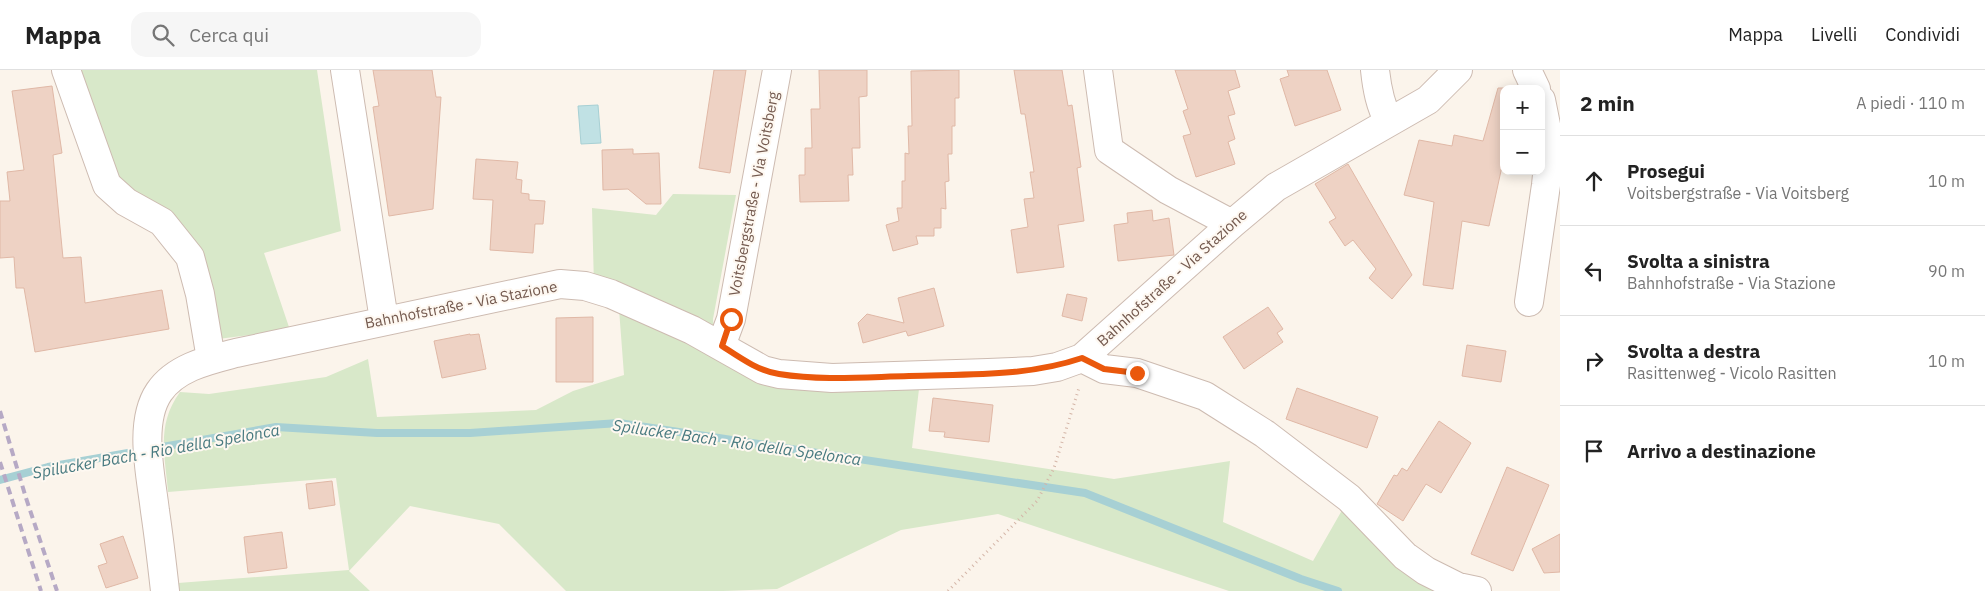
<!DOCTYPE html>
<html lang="it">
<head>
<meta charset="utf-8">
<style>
	:root { --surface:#fff; --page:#f6f6f6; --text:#222; --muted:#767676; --line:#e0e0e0 }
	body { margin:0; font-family:"IBM Plex Sans",sans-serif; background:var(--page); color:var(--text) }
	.controls { position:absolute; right:15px; top:15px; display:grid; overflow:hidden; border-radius:10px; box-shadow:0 2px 12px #0003 }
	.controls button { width:45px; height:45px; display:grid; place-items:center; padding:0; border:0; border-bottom:1px solid var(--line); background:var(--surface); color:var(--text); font:25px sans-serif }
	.stop { position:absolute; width:15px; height:15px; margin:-11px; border:4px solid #ea580c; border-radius:50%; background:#fff }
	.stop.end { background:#ea580c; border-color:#fff; box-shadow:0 1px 5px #0008 }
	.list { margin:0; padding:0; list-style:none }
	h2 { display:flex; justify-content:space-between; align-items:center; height:65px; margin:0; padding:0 20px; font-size:21px }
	h2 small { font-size:16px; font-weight:400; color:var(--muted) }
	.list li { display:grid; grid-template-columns:32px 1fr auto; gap:15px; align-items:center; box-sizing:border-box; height:90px; padding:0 20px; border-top:1px solid var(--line) }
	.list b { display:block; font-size:19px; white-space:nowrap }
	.list p { margin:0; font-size:16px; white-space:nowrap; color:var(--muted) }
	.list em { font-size:16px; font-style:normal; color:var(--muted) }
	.icon { flex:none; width:28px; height:28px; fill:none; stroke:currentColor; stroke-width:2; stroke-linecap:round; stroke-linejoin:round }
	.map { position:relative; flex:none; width:1560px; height:521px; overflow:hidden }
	header { display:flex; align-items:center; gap:30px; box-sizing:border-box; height:70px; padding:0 25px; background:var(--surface); border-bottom:1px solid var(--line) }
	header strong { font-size:24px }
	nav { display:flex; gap:28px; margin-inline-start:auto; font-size:18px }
	.search { width:350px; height:45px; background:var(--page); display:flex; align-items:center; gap:12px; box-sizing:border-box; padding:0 18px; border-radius:15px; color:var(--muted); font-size:19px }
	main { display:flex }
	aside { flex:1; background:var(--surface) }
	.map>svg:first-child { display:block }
	.green { fill:#d8e8c9 }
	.water { fill:#c0e1e4; stroke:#a7d0d4 }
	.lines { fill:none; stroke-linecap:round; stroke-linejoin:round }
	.stream { stroke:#a7d0d4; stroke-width:8 }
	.building { fill:#eed2c4; stroke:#e0b8a6 }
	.minor-casing { stroke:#cdbbb1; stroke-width:30 }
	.path { stroke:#d4b5a7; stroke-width:3; stroke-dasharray:1 4; stroke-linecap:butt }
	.minor { stroke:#fff; stroke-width:28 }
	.rail { stroke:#b6a9c5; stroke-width:4; stroke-dasharray:8 5; stroke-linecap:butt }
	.route { stroke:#ea580c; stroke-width:6 }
	.labels { text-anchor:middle; stroke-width:4; stroke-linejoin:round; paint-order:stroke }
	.street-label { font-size:15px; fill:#745a4f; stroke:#fef8f1 }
	.water-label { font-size:16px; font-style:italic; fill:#47797f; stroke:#fef8f1 }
</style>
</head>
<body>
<header>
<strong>Mappa</strong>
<div class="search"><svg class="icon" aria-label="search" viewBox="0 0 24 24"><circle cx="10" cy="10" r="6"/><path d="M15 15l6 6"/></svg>Cerca qui</div>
<nav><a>Mappa</a><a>Livelli</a><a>Condividi</a></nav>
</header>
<main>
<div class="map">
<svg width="1560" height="521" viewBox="0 0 1560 521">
	<rect width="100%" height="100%" fill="#fbf4eb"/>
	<!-- green -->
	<path class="green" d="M73 0H317L341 161 264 183 290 260 218 269 209 223 132 126 116 107Z
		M673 124 736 125 713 249 715 275 736 301 777 318 919 319 912 378 1114 409 1230 391 1223 452 1313 491 1349 428 1405 486 1477 521H1229L998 444 901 460 777 519 723 521H566L499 454 410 436 349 501 370 521H179L178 513 349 500 336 408 168 422C165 385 156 355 180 322L209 324 326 307 368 289 377 347 536 340 573 321 624 305 619 239 594 216 592 138 656 145Z"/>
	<!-- water -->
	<path class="water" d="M598 35 601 73 581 74 578 36Z"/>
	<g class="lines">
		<!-- stream -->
		<path class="stream" d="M0 410 48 397 276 357 377 363H470L619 353 1085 423 1301 509 1338 521"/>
	</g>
	<!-- building -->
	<path class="building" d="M373 0H432L436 27H441L433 139 389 146 373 37 379 36Z
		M714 0H746L730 103 699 98Z
		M819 0H867V26L859 27 860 78H852L853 105H848L849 131 800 132 799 105H805V78H812L811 39H820Z
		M959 0V28H955V56H952V84H948L949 111 945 112 946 139 941 138V158H934V166H916L918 174 893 181 886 155 899 151 897 138H902V111H905V83L909 84 908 56H912L911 1Z
		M1014 0H1062L1068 36 1072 35 1081 97 1077 98 1084 151 1058 155 1064 197 1017 203 1011 160 1028 157 1024 129 1034 128 1030 102H1034L1025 44H1021Z
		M1175 0H1235L1240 17 1228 21 1235 44 1228 46 1235 69 1228 72 1235 94 1196 107 1183 66 1191 64 1183 41 1188 39Z
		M1287 0H1327L1341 40 1295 56 1280 9 1289 6Z
		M52 16 62 83 53 85 63 188 81 187 85 233 162 220 169 259 35 282 24 218H16L14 187 0 188V131H10L7 102 24 100 12 21Z
		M1498 18H1504V87L1489 156 1462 151 1453 219 1423 215 1434 132 1404 125 1419 70 1452 76 1454 65 1483 71Z
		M633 79V84L659 83 661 134H646L628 119 603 120 602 80Z
		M476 89 518 92 516 109 522 110 521 123 529 124V130L545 131 543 154H535L533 183 490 180 493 130 473 129Z
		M1348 94 1412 205 1392 229 1369 208 1376 199 1353 170 1345 176 1329 152 1336 148 1315 114Z
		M1152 140 1153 151 1169 148 1174 185 1118 191 1114 155 1128 153 1127 143Z
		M934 218 944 256 908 266 906 261 863 273 858 253 867 244 904 253 898 228Z
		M1067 224 1087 228 1082 251 1062 246Z
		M1268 237 1283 259 1277 263 1283 272 1244 299 1223 267Z
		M593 247V312H556V248Z
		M470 264V265L479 264 486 299 442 308 434 271Z
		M1467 275 1506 281 1501 312 1462 306Z
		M1297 318 1378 347 1367 378 1286 349Z
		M933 328 993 335 989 372 944 367 945 362 929 361Z
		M1439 351 1471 373 1441 423 1426 414 1403 451 1377 434 1394 405 1397 406 1402 398 1407 401Z
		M1507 397 1549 415 1513 501 1471 484Z
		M332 411 335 435 309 439 306 414Z
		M282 462 287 498 248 503 244 467Z
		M1560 464V502L1544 503 1532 479Z
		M123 466 138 508 106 518 98 496 107 493 100 474Z"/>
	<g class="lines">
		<defs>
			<path id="minor" d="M66 0 107 115 126 132 162 152 190 187 200 224 211 289
				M345 0 384 250
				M1098 0 1109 80 1168 120 1232 154
				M1375 0C1377 19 1380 35 1389 52
				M1527 0 1536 19
				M1529 232 1546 115 1550 75 1541 30
				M721 276 731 249 777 0
				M1082 288 1104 299 1137 303 1205 326 1265 364 1349 428 1405 486 1426 501 1458 517 1477 521
				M165 521C162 494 159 468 155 441 151 406 138 353 159 322 176 297 209 290 236 283L560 214 585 216 611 224 692 260 763 300 779 304 832 308 988 303 1033 301 1057 297 1082 288 1232 154 1276 117 1428 30 1458 0"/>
		</defs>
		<!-- minor casing -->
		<use href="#minor" class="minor-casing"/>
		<!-- path -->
		<path class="path" d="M948 521 1037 431 1054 398 1079 318"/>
		<!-- minor -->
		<use href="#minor" class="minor"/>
		<!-- rail -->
		<path class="rail" d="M0 341 26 428 57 521
			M0 392 41 521"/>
	</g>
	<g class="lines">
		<!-- route -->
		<path class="route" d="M731 249 722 276C739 287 758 301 779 304 822 311 866 307 909 306 967 304 1026 307 1082 288L1104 299 1137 303"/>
	</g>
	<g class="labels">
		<!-- street labels -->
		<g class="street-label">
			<text transform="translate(754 124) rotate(-79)" y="5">Voitsbergstraße - Via Voitsberg</text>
			<text transform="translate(1172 208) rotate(-42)" y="5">Bahnhofstraße - Via Stazione</text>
			<text transform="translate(461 235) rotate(-11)" y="5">Bahnhofstraße - Via Stazione</text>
		</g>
		<!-- water labels -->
		<g class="water-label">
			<text transform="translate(737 372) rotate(8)" y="6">Spilucker Bach - Rio della Spelonca</text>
			<text transform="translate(156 381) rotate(-10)" y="6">Spilucker Bach - Rio della Spelonca</text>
		</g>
	</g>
</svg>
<div class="controls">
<button>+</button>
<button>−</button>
</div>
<div class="stop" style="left:731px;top:249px"></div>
<div class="stop end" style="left:1137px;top:303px"></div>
</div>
<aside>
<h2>2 min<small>A piedi · 110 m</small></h2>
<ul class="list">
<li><svg class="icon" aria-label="ahead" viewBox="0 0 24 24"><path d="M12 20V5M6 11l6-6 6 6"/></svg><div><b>Prosegui</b><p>Voitsbergstraße - Via Voitsberg</p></div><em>10 m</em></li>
<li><svg class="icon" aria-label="left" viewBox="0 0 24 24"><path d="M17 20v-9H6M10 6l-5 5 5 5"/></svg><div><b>Svolta a sinistra</b><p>Bahnhofstraße - Via Stazione</p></div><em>90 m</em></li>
<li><svg class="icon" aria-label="right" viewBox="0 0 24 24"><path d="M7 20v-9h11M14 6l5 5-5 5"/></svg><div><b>Svolta a destra</b><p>Rasittenweg - Vicolo Rasitten</p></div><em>10 m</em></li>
<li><svg class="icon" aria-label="arrive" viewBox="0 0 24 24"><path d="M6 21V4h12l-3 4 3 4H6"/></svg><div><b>Arrivo a destinazione</b></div></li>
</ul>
</aside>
</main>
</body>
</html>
